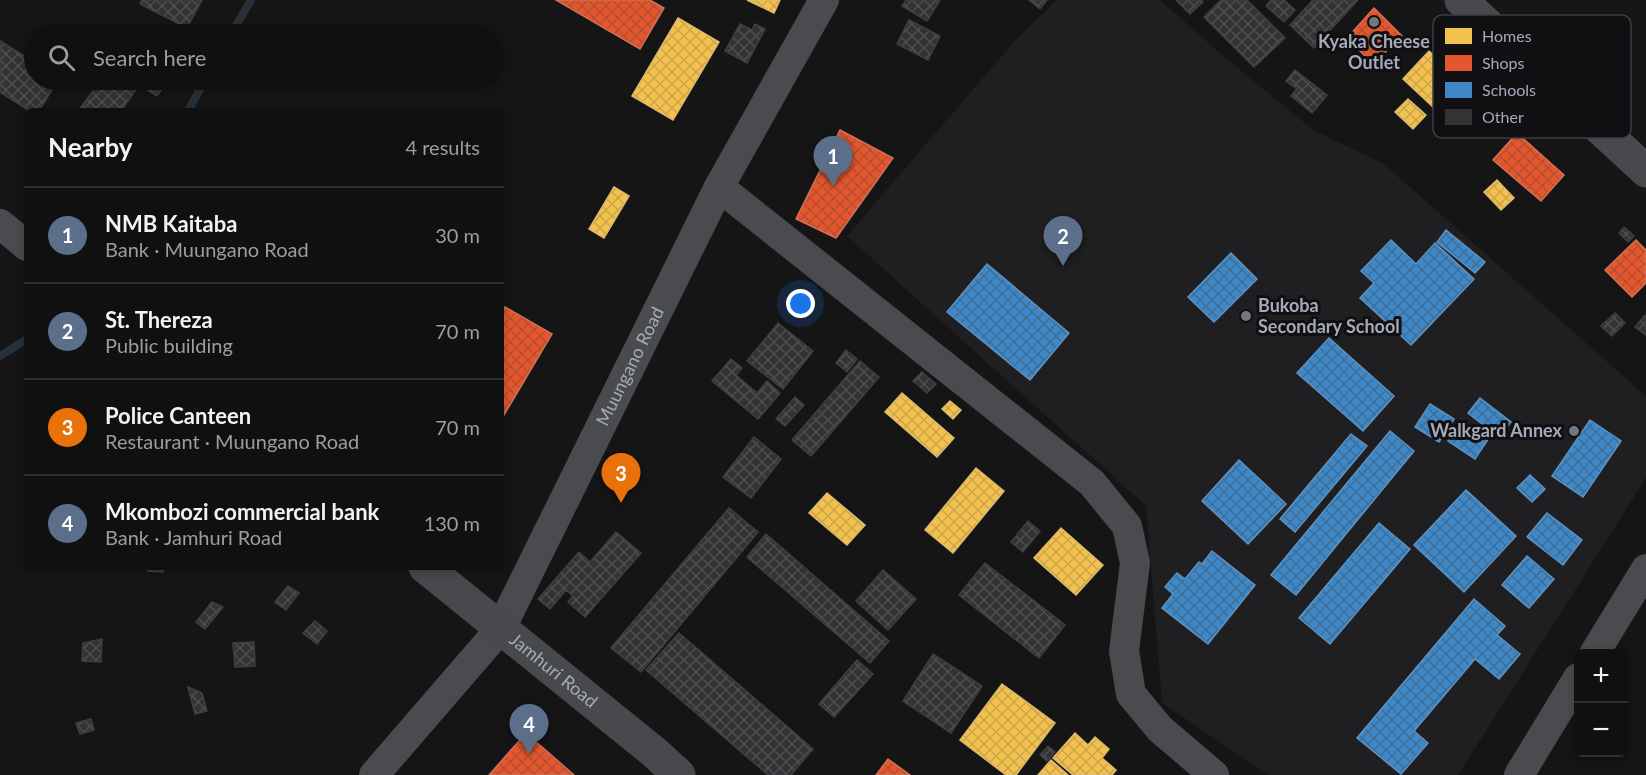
<!DOCTYPE html>
<html lang="en">
<head>
<meta charset="utf-8">
<style>
	:root { --surface:#101010; --page:#1e1e1e; --text:#f1f3f6; --muted:#9c9d9f; --line:#303030; --accent:#73767f }
	body { margin:0; font-family:Lato,sans-serif; background:var(--page); color:var(--text) }
	.controls { position:absolute; right:18px; bottom:18px; display:grid; overflow:hidden; border-radius:9px; box-shadow:0 3px 9px #0003 }
	.controls button { width:54px; height:54px; display:grid; place-items:center; padding:0; border:0; border-bottom:2px solid var(--line); background:var(--surface); color:var(--text); font:30px sans-serif }
	.you { position:absolute; left:801px; top:304px; width:21px; height:21px; margin:-15px; border:4px solid #fff; border-radius:50%; background:#1a73e8; box-shadow:0 0 0 9px #1a73e833 }
	.badge { display:grid; place-items:center; width:39px; height:39px; border-radius:50%; background:var(--accent); color:#fff; font-size:20px; font-weight:700 }
	.pin { position:absolute; translate:-50% -50px; filter:drop-shadow(0 2px 3px #0008) }
	.pin::after { content:''; position:absolute; top:32px; width:21px; height:18px; background:inherit; clip-path:polygon(0 0,100% 0,50% 100%) }
	.list { margin:0; padding:0; list-style:none }
	h2 { display:flex; justify-content:space-between; align-items:center; height:78px; margin:0; padding:0 24px; font-size:26px }
	h2 small { font-size:20px; font-weight:400; color:var(--muted) }
	.list li { display:grid; grid-template-columns:39px 1fr auto; gap:18px; align-items:center; box-sizing:border-box; height:96px; padding:0 24px; border-top:2px solid var(--line) }
	.list b { display:block; font-size:22px; white-space:nowrap }
	.list p { margin:0; font-size:20px; white-space:nowrap; color:var(--muted) }
	.list em { font-size:20px; font-style:normal; color:var(--muted) }
	.icon { flex:none; width:33px; height:33px; fill:none; stroke:currentColor; stroke-width:2; stroke-linecap:round; stroke-linejoin:round }
	.map { position:relative; flex:none; width:1646px; height:775px; overflow:hidden }
	.search { position:absolute; background:var(--surface); box-shadow:0 3px 9px #0003; left:24px; top:24px; width:480px; height:66px; display:flex; align-items:center; gap:15px; box-sizing:border-box; padding:0 21px; border-radius:33px; color:var(--muted); font-size:22px }
	.panel { position:absolute; background:var(--surface); box-shadow:0 3px 9px #0003; left:24px; top:108px; width:480px; height:462px; border-radius:9px }
	.map>svg:first-child { display:block }
	.built { fill:#1f1f22 }
	.homes { fill:url(#homes-cross-hatch); stroke:#dbba6e; stroke-width:1.5 }
	.shops { fill:url(#shops-cross-hatch); stroke:#d17057; stroke-width:1.5 }
	.schools { fill:url(#schools-cross-hatch); stroke:#5e92c1; stroke-width:1.5 }
	.lines { fill:none; stroke-linecap:round; stroke-linejoin:round }
	.stream { stroke:#273039; stroke-width:8 }
	.building { fill:url(#building-cross-hatch); stroke:#3e3f42; stroke-width:1.5 }
	.street { stroke:#494b4f; stroke-width:30 }
	.secondary { stroke:#48494d; stroke-width:33 }
	.poi-dot { fill:#73767f; stroke:#100f12; stroke-width:2 }
	.labels { text-anchor:middle; stroke-width:6; stroke-linejoin:round; paint-order:stroke }
	.poi-label { font-size:18px; font-weight:bold; fill:#a5aab8; stroke:#100f12 }
	.street-label { font-size:18px; fill:#a5aab8; stroke:#100f12 }
	.key { fill:#100f12; stroke:#3d3e44; stroke-width:1.5 }
	.key-label { font-size:16px; fill:#a5aab8 }
</style>
</head>
<body>
<div class="map">
<svg width="1646" height="775" viewBox="0 0 1646 775">
	<defs>
		<pattern id="homes-cross-hatch" width="8" height="8" patternUnits="userSpaceOnUse" patternTransform="scale(1.5)"><rect width="8" height="8" fill="#f2c14e"/><path d="M0 0l8 8M0 8l8-8" fill="none" stroke="#cca549"/></pattern>
		<pattern id="shops-cross-hatch" width="8" height="8" patternUnits="userSpaceOnUse" patternTransform="scale(1.5)"><rect width="8" height="8" fill="#e4572e"/><path d="M0 0l8 8M0 8l8-8" fill="none" stroke="#b84e30"/></pattern>
		<pattern id="schools-cross-hatch" width="8" height="8" patternUnits="userSpaceOnUse" patternTransform="scale(1.5)"><rect width="8" height="8" fill="#3f88c5"/><path d="M0 0l8 8M0 8l8-8" fill="none" stroke="#3b6e9a"/></pattern>
		<pattern id="building-cross-hatch" width="8" height="8" patternUnits="userSpaceOnUse" patternTransform="scale(1.5)"><rect width="8" height="8" fill="#333335"/><path d="M0 0l8 8M0 8l8-8" fill="none" stroke="#4e4e50"/></pattern>
	</defs>
	<rect width="100%" height="100%" fill="#151516"/>
	<!-- built -->
	<path class="built" d="M1057 0H1160L1220 53 1312 129 1385 165 1646 396V478L1458 775H1268L1162 703 1146 506 847 236 1018 37Z"/>
	<!-- homes -->
	<path class="homes" d="M747 0H780L774 13Z
		M678 18 719 42 673 120 632 96Z
		M1429 51 1475 94 1449 122 1403 79Z
		M1408 99 1426 115 1413 129 1395 112Z
		M1497 180 1514 198 1501 210 1484 192Z
		M614 187 629 196 604 238 589 229Z
		M902 393 954 438 937 457 885 412Z
		M950 401 961 410 953 419 942 409Z
		M976 468 1004 491 953 553 925 530Z
		M827 493 865 525 847 545 809 513Z
		M1061 528 1103 565 1076 595 1034 558Z
		M1002 684 1055 723 1016 775H1006L960 740Z
		M1075 733 1088 745 1095 737 1109 749 1102 758 1116 770 1112 775H1073L1053 758Z
		M1051 760 1068 775H1038Z"/>
	<!-- shops -->
	<path class="shops" d="M556 0H650L664 8 640 49Z
		M1374 8 1402 36 1373 64 1347 38Z
		M840 130 893 158 836 238 796 219Z
		M1517 133 1564 175 1541 201 1493 160Z
		M1636 240 1646 250V283L1632 297 1605 270Z
		M505 307 552 334 501 420V314Z
		M526 733 574 775H489Z
		M888 759 910 775H876Z"/>
	<!-- schools -->
	<path class="schools" d="M1446 230 1485 262 1475 273 1437 242Z
		M1391 240 1416 264 1435 243 1474 279 1411 345 1360 298 1374 283 1361 271Z
		M1231 253 1257 279 1214 322 1188 297Z
		M987 264 1069 333 1030 380 947 312Z
		M1329 338 1394 396 1363 431 1297 373Z
		M1480 398 1511 422 1499 437 1468 413Z
		M1430 404 1454 419 1439 442 1415 427Z
		M1590 420 1621 441 1583 497 1552 476Z
		M1462 421 1489 438 1475 459 1448 441Z
		M1390 431 1414 451 1296 595 1271 575Z
		M1351 434 1367 446 1295 532 1280 519Z
		M1239 460 1286 504 1248 544 1202 501Z
		M1530 475 1545 489 1532 502 1517 488Z
		M1466 490 1516 536 1464 592 1414 545Z
		M1547 513 1582 540 1563 565 1527 537Z
		M1379 523 1410 549 1330 644 1299 618Z
		M1212 551 1255 585 1208 644 1162 608 1173 594 1165 587 1177 573 1185 579 1199 562 1202 564Z
		M1527 556 1554 579 1529 608 1502 585Z
		M1474 599 1505 626 1497 635 1520 654 1499 679 1475 659 1414 731 1428 743 1401 774 1357 738Z"/>
	<g class="lines">
		<!-- stream -->
		<path class="stream" d="M231 34 251 0
			M188 111 205 80
			M0 356 27 339"/>
	</g>
	<!-- building -->
	<path class="building" d="M142 0H202L187 28 140 4Z
		M906 0H940L927 21 902 6Z
		M1029 0H1047L1040 9Z
		M1176 0H1201L1203 2 1190 14Z
		M1221 0H1247L1285 38 1254 67 1204 17Z
		M1271 0H1284L1295 10 1284 22 1266 6Z
		M1313 0H1358L1314 48 1290 25Z
		M909 20 940 36 928 60 897 44Z
		M740 24 752 30 755 24 765 29 747 63 725 51Z
		M0 41 34 62V80H58L39 111H30L0 92Z
		M1295 70 1327 95 1312 113 1291 96 1297 89 1286 81Z
		M101 80H131L139 85 121 111H78Z
		M131 80H168L157 96Z
		M1624 227 1634 236 1628 242 1619 233Z
		M1615 313 1625 323 1612 336 1601 326Z
		M1645 315 1646 316V335L1635 327Z
		M778 323 813 351 783 389 747 361Z
		M846 350 857 359 847 372 836 363Z
		M731 359 742 368 736 375 757 393 767 381 780 393 758 419 712 381Z
		M860 361 879 377 811 456 792 440Z
		M922 372 936 384 927 393 913 381Z
		M795 397 804 405 785 426 776 419Z
		M754 437 781 459 751 498 723 477Z
		M729 508 758 532 641 672 611 648Z
		M1028 521 1040 531 1023 552 1011 542Z
		M616 532 641 553 585 617 568 602 573 596 566 590 550 609 538 599 579 552 590 562Z
		M766 534 889 641 870 663 747 557Z
		M985 563 1065 625 1039 658 959 595Z
		M148 567H162L163 572 148 571Z
		M883 570 916 599 888 630 856 601Z
		M288 586 299 593 286 610 275 602Z
		M212 602 223 607 205 629 196 622Z
		M315 621 327 631 317 644 303 633Z
		M679 633 813 749 791 775H768L646 670Z
		M102 639 101 662 82 661 83 643Z
		M254 642 255 666 235 667 233 643Z
		M933 654 982 686 951 733 903 701Z
		M857 660 873 674 834 717 819 704Z
		M188 687 202 693 207 711 195 714Z
		M91 719 94 730 80 734 76 723Z
		M1048 746 1055 752 1047 761 1040 755Z"/>
	<g class="lines">
		<!-- street -->
		<g class="street">
			<path d="M719 187 1092 483 1127 526 1135 563 1124 651 1131 694 1160 729 1214 775"/>
			<path d="M0 224 27 246"/>
			<path d="M1594 654 1646 569"/>
			<path id="s1" d="M374 775 501 628 719 187 824 0"/>
			<path d="M1519 775 1578 678"/>
		</g>
		<!-- secondary -->
		<g class="secondary">
			<path d="M1461 0 1646 171"/>
			<path id="s2" d="M425 567 654 752 679 775"/>
		</g>
	</g>
	<!-- markers -->
	<g class="poi-dot">
		<circle cx="1374" cy="22" r="6"/>
		<circle cx="1246" cy="316" r="6"/>
		<circle cx="1574" cy="431" r="6"/>
	</g>
	<g class="labels">
		<!-- poi labels -->
		<g class="poi-label">
			<text x="1374" y="48">Kyaka Cheese<tspan x="1374" dy="21">Outlet</tspan></text>
			<text x="1258" y="312" text-anchor="start">Bukoba<tspan x="1258" dy="21">Secondary School</tspan></text>
			<text x="1562" y="437" text-anchor="end">Walkgard Annex</text>
		</g>
		<!-- street labels -->
		<g class="street-label">
			<text dy="6" stroke="none"><textPath href="#s1" startOffset="486">Muungano Road</textPath></text>
			<text dy="6" stroke="none"><textPath href="#s2" startOffset="165">Jamhuri Road</textPath></text>
		</g>
	</g>
	<!-- legend -->
	<rect x="1433" y="15" width="198" height="123" rx="9" class="key"/>
	<rect x="1445" y="28" width="27" height="16" fill="#f2c14e"/>
	<rect x="1445" y="55" width="27" height="16" fill="#e4572e"/>
	<rect x="1445" y="82" width="27" height="16" fill="#3f88c5"/>
	<rect x="1445" y="109" width="27" height="16" fill="#333335"/>
	<g class="key-label">
		<text x="1482" y="42">Homes</text>
		<text x="1482" y="69">Shops</text>
		<text x="1482" y="96">Schools</text>
		<text x="1482" y="123">Other</text>
	</g>
</svg>
<div class="controls">
<button>+</button>
<button>−</button>
</div>
<div class="you"></div>
<div class="pin badge" style="left:833px;top:186px;background:#5c6f8a">1</div>
<div class="pin badge" style="left:1063px;top:266px;background:#5c6f8a">2</div>
<div class="pin badge" style="left:621px;top:503px;background:#e8710a">3</div>
<div class="pin badge" style="left:529px;top:754px;background:#5c6f8a">4</div>
<div class="search"><svg class="icon" aria-label="search" viewBox="0 0 24 24"><circle cx="10" cy="10" r="6"/><path d="M15 15l6 6"/></svg>Search here</div>
<section class="panel">
<h2>Nearby<small>4 results</small></h2>
<ul class="list">
<li><span class="badge" style="background:#5c6f8a">1</span><div><b>NMB Kaitaba</b><p>Bank · Muungano Road</p></div><em>30 m</em></li>
<li><span class="badge" style="background:#5c6f8a">2</span><div><b>St. Thereza</b><p>Public building</p></div><em>70 m</em></li>
<li><span class="badge" style="background:#e8710a">3</span><div><b>Police Canteen</b><p>Restaurant · Muungano Road</p></div><em>70 m</em></li>
<li><span class="badge" style="background:#5c6f8a">4</span><div><b>Mkombozi commercial bank</b><p>Bank · Jamhuri Road</p></div><em>130 m</em></li>
</ul>
</section>
</div>
</body>
</html>
